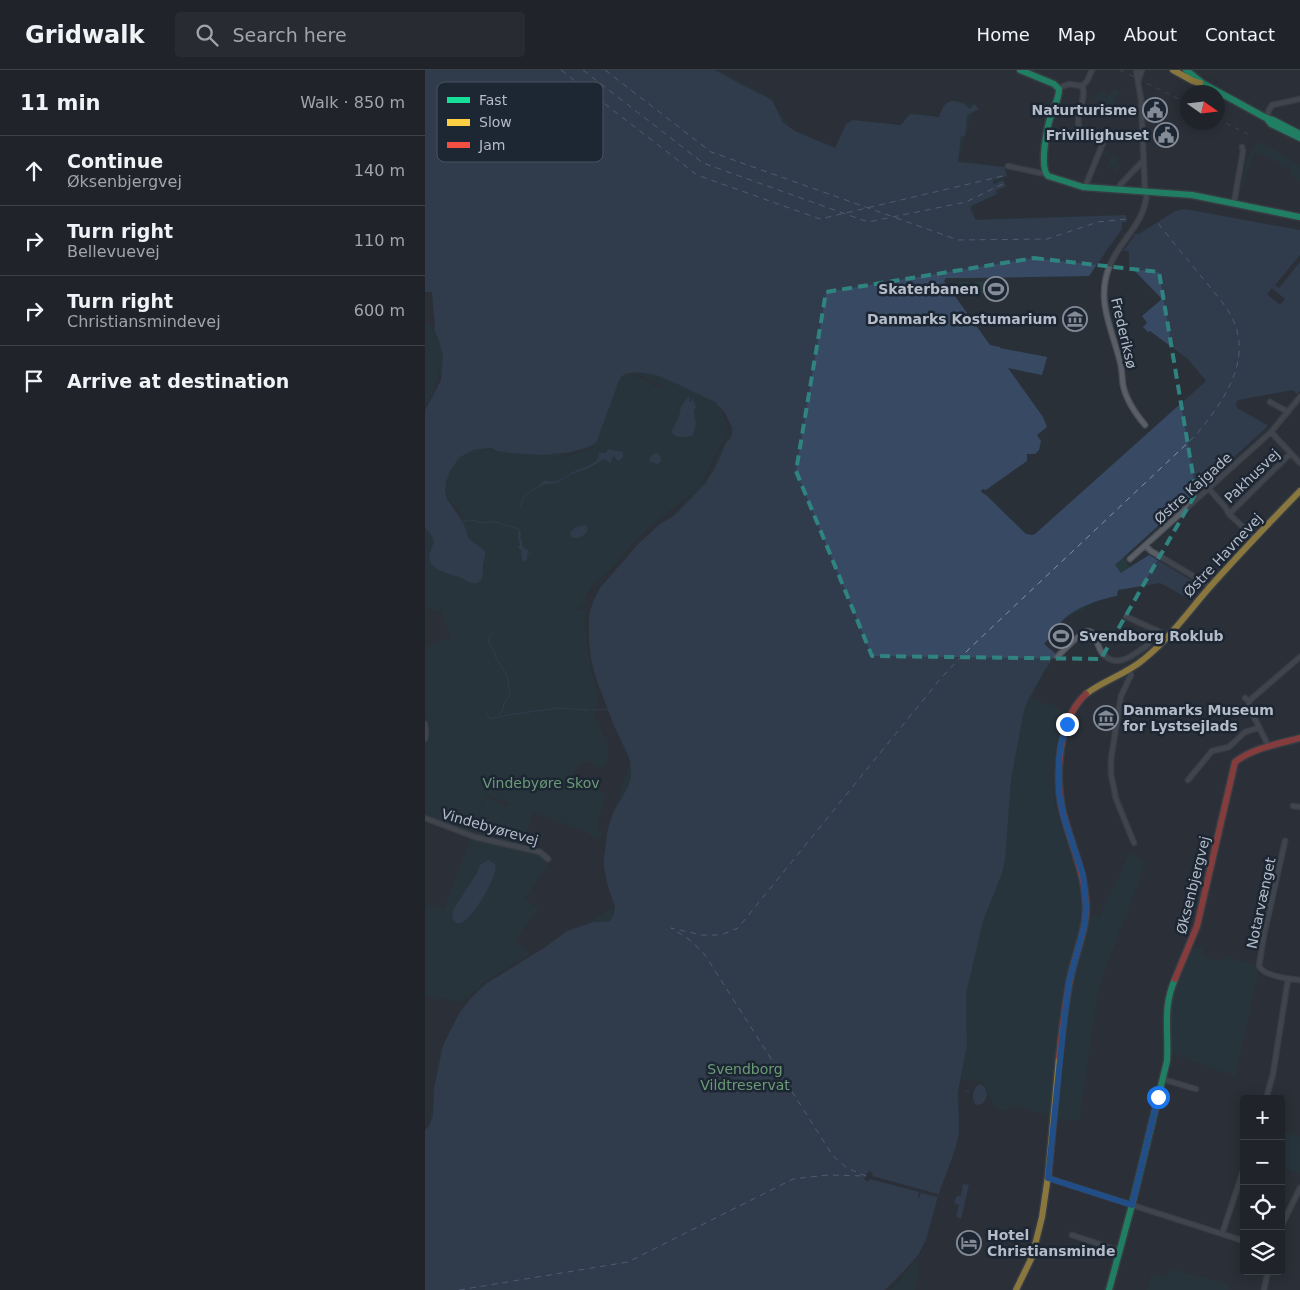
<!DOCTYPE html>
<html lang="en">
<head>
<meta charset="utf-8">
<style>
	:root { --surface:#20242a; --page:#282c32; --text:#f1f3f6; --muted:#a2a4a8; --line:#3d4147 }
	body { margin:0; font-family:"DejaVu Sans",sans-serif; background:var(--page); color:var(--text) }
	.controls { position:absolute; right:15px; bottom:15px; display:grid; overflow:hidden; border-radius:5px; box-shadow:0 2px 12px #0003 }
	.controls button { width:45px; height:45px; display:grid; place-items:center; padding:0; border:0; border-bottom:1px solid var(--line); background:var(--surface); color:var(--text); font:25px sans-serif }
	.compass { position:absolute; left:755px; top:15px; width:45px; height:45px; border-radius:50%; background:var(--surface); box-shadow:0 2px 12px #0003; rotate:104deg }
	.stop { position:absolute; width:15px; height:15px; margin:-11px; border:4px solid #1a73e8; border-radius:50%; background:#fff }
	.stop.end { background:#1a73e8; border-color:#fff; box-shadow:0 1px 5px #0008 }
	.list { margin:0; padding:0; list-style:none }
	h2 { display:flex; justify-content:space-between; align-items:center; height:65px; margin:0; padding:0 20px; font-size:21px }
	h2 small { font-size:16px; font-weight:400; color:var(--muted) }
	.list li { display:grid; grid-template-columns:32px 1fr auto; gap:15px; align-items:center; box-sizing:border-box; height:70px; padding:0 20px; border-top:1px solid var(--line) }
	.list b { display:block; font-size:19px; white-space:nowrap }
	.list p { margin:0; font-size:16px; white-space:nowrap; color:var(--muted) }
	.list em { font-size:16px; font-style:normal; color:var(--muted) }
	.icon { flex:none; width:28px; height:28px; fill:none; stroke:currentColor; stroke-width:2; stroke-linecap:round; stroke-linejoin:round }
	.map { position:relative; flex:none; width:875px; height:1220px; overflow:hidden }
	header { display:flex; align-items:center; gap:30px; box-sizing:border-box; height:70px; padding:0 25px; background:var(--surface); border-bottom:1px solid var(--line) }
	header strong { font-size:24px }
	nav { display:flex; gap:28px; margin-inline-start:auto; font-size:18px }
	.search { width:350px; height:45px; background:var(--page); display:flex; align-items:center; gap:12px; box-sizing:border-box; padding:0 18px; border-radius:5px; color:var(--muted); font-size:19px }
	main { display:flex }
	aside { flex:1; background:var(--surface) }
	.map>svg:first-child { display:block }
	.green { fill:#273a3e; fill-rule:evenodd }
	.water { fill:#384963; fill-rule:evenodd }
	.pier { fill:#2a3038 }
	.lines { fill:none; stroke-linecap:round; stroke-linejoin:round }
	.stream { stroke:#384963; stroke-width:1 }
	.ferry { stroke:#7c92b1; stroke-width:1; stroke-dasharray:6 5; stroke-linecap:butt }
	.street-casing { stroke:#484c53; stroke-width:7 }
	.fast-casing { stroke:#484c53; stroke-width:9 }
	.slow-casing { stroke:#484c53; stroke-width:9 }
	.jam-casing { stroke:#484c53; stroke-width:9 }
	.street { stroke:#5a5e66; stroke-width:4.5 }
	.fast { stroke:#16e098; stroke-width:6 }
	.slow { stroke:#ffcf43; stroke-width:6 }
	.jam { stroke:#f24e42; stroke-width:6 }
	.rail { stroke:#595d64; stroke-width:1; stroke-dasharray:5 5; stroke-linecap:butt }
	.route { stroke:#1a73e8; stroke-width:6 }
	.marked { fill:none; stroke:#308480; stroke-width:4; stroke-dasharray:10 6; stroke-linejoin:round }
	.labels { text-anchor:middle; stroke-width:5; stroke-linejoin:round; paint-order:stroke }
	.poi-label { font-size:14px; font-weight:bold; fill:#b4bcc9; stroke:#1d2633; text-anchor:end }
	.street-label { font-size:14px; fill:#b4bcc9; stroke:#1d2633 }
	.park-label { font-size:14px; fill:#6b9a76; stroke:#1d2633 }
	.key { fill:#1d2633; stroke:#4a5360; stroke-width:1 }
	.key-label { font-size:14px; fill:#b4bcc9 }
</style>
</head>
<body>
<header>
<strong>Gridwalk</strong>
<div class="search"><svg class="icon" aria-label="search" viewBox="0 0 24 24"><circle cx="10" cy="10" r="6"/><path d="M15 15l6 6"/></svg>Search here</div>
<nav><a>Home</a><a>Map</a><a>About</a><a>Contact</a></nav>
</header>
<main>
<aside>
<h2>11 min<small>Walk · 850 m</small></h2>
<ul class="list">
<li><svg class="icon" aria-label="ahead" viewBox="0 0 24 24"><path d="M12 20V5M6 11l6-6 6 6"/></svg><div><b>Continue</b><p>Øksenbjergvej</p></div><em>140 m</em></li>
<li><svg class="icon" aria-label="right" viewBox="0 0 24 24"><path d="M7 20v-9h11M14 6l5 5-5 5"/></svg><div><b>Turn right</b><p>Bellevuevej</p></div><em>110 m</em></li>
<li><svg class="icon" aria-label="right" viewBox="0 0 24 24"><path d="M7 20v-9h11M14 6l5 5-5 5"/></svg><div><b>Turn right</b><p>Christiansmindevej</p></div><em>600 m</em></li>
<li><svg class="icon" aria-label="arrive" viewBox="0 0 24 24"><path d="M6 21V4h12l-3 4 3 4H6"/></svg><div><b>Arrive at destination</b></div></li>
</ul>
</aside>
<div class="map">
<svg width="875" height="1220" viewBox="0 0 875 1220">
	<rect width="100%" height="100%" fill="#2a3038"/>
	<!-- green -->
	<path class="green" d="M0 0H294L344 27 366 59 410 78 423 52 475 55 485 43 514 47 526 30 549 34 534 90 579 97 582 106 547 136 551 149 701 145 702 152H697V164H714L750 141 760 139 875 160V321L872 325 868 320 813 330 811 334 812 338 842 355V357L699 487 704 497 724 485 770 514 759 526 734 513 692 520 640 548 619 574 630 584 606 628 639 640C629 677 623 713 634 751 641 773 654 798 657 821 657 827 657 834 657 840L675 847 705 782 720 793 673 919 654 1051 625 1047 595 1036 592 1039V1037L590 1035 578 1042 569 1036 559 1014 553 1011 535 1010 533 1022 534 1063 531 1077 513 1124 501 1170 493 1185 0 1220 4 1060 16 978 52 920 190 837 181 764 207 689 168 601 164 538 271 420 227 454 203 478 188 497 167 515 159 530 158 536 151 539 160 540C159 574 167 602 174 635L169 640 168 645 183 675V691L178 697H171L165 691C154 692 150 698 146 708 153 720 169 720 181 722L172 755 177 765 172 769 161 762 109 742 97 776 92 774 90 779 114 783 124 792 100 828 113 839 90 870 105 884 63 909 37 932 0 925V834L19 840 61 727 82 737 84 733 61 724 45 764 0 744V676C4 664 6 656 0 644V578L26 567 15 540 0 539V458L2 460 0 456V342L16 309 15 298C12 311 8 326 0 337V254H5L13 272 8 222 0 211ZM682 180 704 181V195L737 229 717 246 722 253 718 257 723 262 725 261 763 289 781 311 610 464 607 465 601 464 561 425 556 422 557 419 561 420 602 391V384H610L614 380 616 371 612 365 622 357 618 347 583 298 617 305 622 287 575 278V277L565 275 519 211 521 208H541L664 206ZM207 302 241 316V317H230L217 309 205 306ZM294 338 301 341 307 358 281 410 275 416 292 381 301 367 303 359 297 342ZM179 353V355L168 378C155 383 140 388 126 388L166 377ZM22 424C24 432 30 435 34 441 38 448 41 457 41 465L21 426ZM541 939 542 974 536 1005Z
		M694 17 693 22 697 24V25L692 24 689 31 692 34 689 38 688 37 686 40 685 39 687 36 668 28 669 27H672L675 21 677 20 681 22 679 26 682 28 686 21H689L688 19H692L691 20 693 21Z
		M832 71 855 83 862 89 875 95V111L864 106 866 99 830 82 824 94 819 116 817 117 821 91Z
		M677 80 693 88V89L695 91 692 90 691 94 697 95 691 101 689 100V98L685 96 684 99 682 98 686 87 678 83 673 94 672 93Z
		M576 211V223H550V212Z
		M535 212H544V223H532L533 222 531 219Z
		M768 877 777 878 780 888 794 891 801 886 829 895 833 903 810 1006 746 983C745 968 743 953 744 939 745 917 759 896 768 877Z
		M856 1062 875 1067V1103L856 1096Z
		M493 1189 492 1210 490 1220H466Z
		M745 1199 805 1215 803 1220H722L726 1205 743 1207Z"/>
	<!-- water -->
	<path class="water" d="M0 0H290L315 14 347 30 358 53 370 61 410 78 421 54 428 50 475 55C480 52 481 47 486 44L514 47C517 39 519 30 530 31 532 32 537 33 539 34 541 35 543 38 545 39L549 34 554 39 542 45 540 66H536L533 92 579 97 582 106 568 110V115L578 110 581 116 571 121 572 124 546 136 545 139 551 150 701 145 702 152H697V164H714L750 141 760 139 875 160V321L872 324 868 320 813 330 811 334 812 338 842 355V357L690 495 696 503 724 485 771 513 768 517 766 516 759 526 735 513 693 520 692 526C675 529 651 537 639 549 632 556 626 566 619 574L631 584 619 601 604 628 599 640 586 710 580 789 577 803 558 851 541 924 542 974 533 1022 534 1063 531 1077 513 1126 501 1170 493 1185 480 1200 460 1220H0V1060L4 1056 8 1046 9 1018 18 976 25 961 35 942 46 928 62 913 119 878 142 861 168 852H180L185 851 189 844 190 837 182 813 179 797V789L182 764 184 755 188 743 203 717 206 708V703L205 691 203 685 189 656 172 611 166 589 164 570V546L168 532 175 518 214 473 236 453 249 446 280 414 290 398 301 373 306 368 308 360 300 343 290 332 246 311 231 305 212 302 200 304 196 307 193 313 172 371 168 375 163 377 146 382 118 385 86 383 72 381 67 378H63L48 380 35 387 26 399 21 411 20 421 22 429 38 452 44 469 60 481C61 487 59 488 58 494 57 501 60 505 55 511 53 513 50 514 47 513 44 513 40 509 36 508 27 504 9 502 5 491 1 477 18 475 0 458V340L4 333 16 310 18 286 14 271 9 260 10 252 9 246 7 222H0ZM682 180 704 181V195L737 229 717 246 722 253 718 257 723 262 725 261 763 289 781 311 610 464 607 465 601 464 561 425 556 422 557 419 561 420 602 391V384H610L614 380 616 371 612 365 622 357 618 347 583 298 617 305 622 287 575 278V277L565 275 519 211 521 208H541L664 206Z
		M265 325 264 331 266 332 267 329H268L271 337 269 341 271 354 269 362 267 366C260 367 252 369 247 363V360L254 347 256 336Z
		M183 379 198 382V387L194 391 192 390 189 385 185 393 180 389 175 391 166 397 145 405 132 413 121 414 112 418 120 410C123 412 127 412 131 411 137 410 141 406 146 403 157 398 166 397 174 388L173 383H181Z
		M231 383 234 384 236 388V392L232 394 226 392 224 390 226 386Z
		M161 455 163 460C159 466 154 470 146 467L145 463C148 458 155 455 161 455Z
		M94 459 96 463 95 468 97 470V476C101 479 105 481 106 486L104 483H102V490L100 492 97 490 96 480 93 477 95 475 93 467Z
		M63 790 70 794C74 806 49 845 38 852 35 854 35 853 31 853L27 848 28 840 52 803 55 795Z
		M554 1014 559 1016C563 1023 563 1029 557 1034L551 1035C546 1029 547 1019 554 1014Z
		M538 1114 544 1115 536 1149 531 1147 534 1135 531 1134 529 1131 532 1126H536Z"/>
	<!-- pier -->
	<path class="pier" d="M697 159V165H710L699 180H682Z
		M875 185V192L854 218 850 215Z
		M847 218 860 229 855 235 842 224Z
		M444 1101 448 1103 447 1106 513 1124 512 1127 496 1123 494 1128H493L494 1122 445 1109 443 1112 439 1109Z"/>
	<g class="lines">
		<!-- stream -->
		<path class="stream" d="M95 436C101 423 99 424 112 418
			M38 452 43 450 52 451 54 453 70 452 94 459
			M67 563 64 567V573L70 583 71 588 82 605 85 625 79 633 78 640 74 644V646
			M168 640 183 639
			M62 643 65 649 83 645 133 638 164 640
			M540 1021 545 1022"/>
		<!-- ferry -->
		<path class="ferry" d="M136 0 272 105 395 149 582 105
			M158 0 278 93 443 152 541 132 580 113
			M180 0 286 82 533 170 622 169 673 152 702 149
			M34 1220 203 1192 368 1109 403 1105 441 1106 422 1098 408 1086 280 885 265 870 246 858 277 865H296L313 858 516 608 545 578 770 366C795 336 827 294 809 252 803 237 791 225 781 212 764 192 748 172 732 152"/>
		<defs>
			<path id="street" d="M711 0 716 30 720 121
				M714 8 717 0
				M657 16C664 31 643 52 660 65 665 69 672 71 678 73L660 117
				M657 16 662 11 667 0
				M634 18 644 14 657 16
				M841 48 844 40 847 35 875 29
				M583 96 615 103H620
				M694 119 695 115 716 93 719 92
				M809 133 818 81 817 77
				M845 332 863 342
				M720 355C710 343 701 330 698 315 697 307 697 299 695 292 687 258 670 230 685 195 696 168 720 155 722 121
				M846 362 875 393
				M784 419 800 437 804 444 830 468
				M804 444 865 384
				M721 476 726 481 785 516
				M705 489 846 362 875 327
				M702 547 737 563 741 567
				M632 587C638 581 655 563 662 561 665 561 667 562 668 564 673 571 673 580 679 585 690 596 703 589 714 581 717 579 721 577 723 574 726 570 728 565 731 560
				M704 600 706 605 696 626 686 689V704L691 729 709 773
				M820 628 824 631V637L844 677
				M824 631 875 587
				M0 654 1 663 0 669
				M763 710 787 681 804 677 820 662 833 658
				M868 736 875 737
				M0 748 50 767 115 782 123 789
				M860 771 839 865 834 896C839 906 864 909 875 910
				M737 1009 771 1019
				M841 1029 848 1004 863 909
				M623 1108 819 1171
				M856 1157 875 1118
				M797 1164 819 1098
				M647 1165 695 1181
				M839 1220 843 1201"/>
			<path id="fast" d="M595 0 629 14 634 19C634 29 629 37 626 45 622 57 614 97 623 106L658 117 767 125 875 147
				M761 0 779 14 841 48 848 50 875 64
				M842 49 846 54 875 68
				M684 1220 707 1135 742 991C744 960 737 939 750 909"/>
			<path id="slow" d="M748 0 768 11 775 13
				M661 624C679 610 702 604 719 589 744 569 763 542 784 518 813 485 844 453 875 421
				M591 1220 607 1187 617 1147 623 1106 634 987"/>
			<path id="jam" d="M750 909 772 856 810 692C828 678 853 674 875 668
				M634 987C637 960 640 932 646 905 650 884 660 864 661 842 662 806 645 773 637 739 632 715 633 691 638 667 642 650 648 636 661 624"/>
		</defs>
		<!-- street casing -->
		<use href="#street" class="street-casing"/>
		<!-- fast casing -->
		<use href="#fast" class="fast-casing"/>
		<!-- slow casing -->
		<use href="#slow" class="slow-casing"/>
		<!-- jam casing -->
		<use href="#jam" class="jam-casing"/>
		<!-- street -->
		<use href="#street" class="street"/>
		<!-- fast -->
		<use href="#fast" class="fast"/>
		<!-- slow -->
		<use href="#slow" class="slow"/>
		<!-- jam -->
		<use href="#jam" class="jam"/>
		<!-- rail -->
		<path class="rail" d="M695 0 762 33
			M792 49 823 64"/>
	</g>
	<g class="lines">
		<!-- route -->
		<path class="route" d="M642 654 636 674 634 689V723L639 748 658 805 661 836 660 853 644 912 639 951 623 1108 707 1135 733 1027"/>
	</g>
	<!-- marked area -->
	<path d="M0 0H875V1220H0ZM609 188 734 202 771 423 676 589 447 586 371 401 401 222Z" fill="#2a3038" fill-opacity=".55" fill-rule="evenodd"/>
	<path class="marked" d="M609 188 734 202 771 423 676 589 447 586 371 401 401 222Z"/>
	<!-- icons -->
	<defs>
		<symbol id="civic-ring" viewBox="-11 -11 22 22"><circle r="9.5" fill="#1d2633" stroke="#848b96" stroke-width="1.5"/><path d="M-.6-6.5H3V-4.5H.6V-3L4-1V1h2V6H-6V1h2V-1L-.6-3ZM-1.2 2.5V6h2.4V2.5Z" fill="#848b96"/></symbol>
		<symbol id="stadium-ring" viewBox="-11 -11 22 22"><circle r="9.5" fill="#1d2633" stroke="#848b96" stroke-width="1.5"/><path d="M0-5a6.5 5 0 1 0 0 10a6.5 5 0 1 0 0-10ZM-3.5-1.8h7v3.6h-7Z" fill="#848b96"/></symbol>
		<symbol id="museum-ring" viewBox="-11 -11 22 22"><circle r="9.5" fill="#1d2633" stroke="#848b96" stroke-width="1.5"/><path d="M0-6L6-3V-2H-6V-3ZM-5-1h2V3h-2ZM-1-1h2V3h-2ZM3-1h2V3H3ZM-6 4H6V6H-6Z" fill="#848b96"/></symbol>
		<symbol id="hotel-ring" viewBox="-11 -11 22 22"><circle r="9.5" fill="#1d2633" stroke="#848b96" stroke-width="1.5"/><path d="M-6-4.5h1.5V1H6V5H4.5V3h-9V5H-6ZM-4 0a1.8 1.8 0 1 1 3.6 0ZM.5 0V-2.5h3Q6-2.5 6 0Z" fill="#848b96"/></symbol>
	</defs>
	<g fill-rule="evenodd">
		<use href="#civic-ring" x="716" y="26" width="28" height="28"/>
		<use href="#civic-ring" x="727" y="51" width="28" height="28"/>
		<use href="#stadium-ring" x="557" y="205" width="28" height="28"/>
		<use href="#museum-ring" x="636" y="235" width="28" height="28"/>
		<use href="#stadium-ring" x="622" y="552" width="28" height="28"/>
		<use href="#museum-ring" x="667" y="634" width="28" height="28"/>
		<use href="#hotel-ring" x="530" y="1159" width="28" height="28"/>
	</g>
	<g class="labels">
		<!-- poi labels -->
		<g class="poi-label">
			<text x="712" y="45">Naturturisme</text>
			<text x="724" y="70">Frivillighuset</text>
			<text x="554" y="224">Skaterbanen</text>
			<text x="632" y="254">Danmarks Kostumarium</text>
			<text x="654" y="571" text-anchor="start">Svendborg Roklub</text>
			<text x="698" y="645" text-anchor="start">Danmarks Museum<tspan x="698" dy="16">for Lystsejlads</tspan></text>
			<text x="562" y="1170" text-anchor="start">Hotel<tspan x="562" dy="16">Christiansminde</tspan></text>
		</g>
		<!-- street labels -->
		<g class="street-label">
			<text transform="translate(699 263) rotate(77)" y="5">Frederiksø</text>
			<text transform="translate(827 406) rotate(-44)" y="5">Pakhusvej</text>
			<text transform="translate(768 418) rotate(-42)" y="5">Østre Kajgade</text>
			<text transform="translate(798 485) rotate(-47)" y="5">Østre Havnevej</text>
			<text transform="translate(65 757) rotate(16)" y="5">Vindebyørevej</text>
			<text transform="translate(768 815) rotate(-76)" y="5">Øksenbjergvej</text>
			<text transform="translate(836 833) rotate(-78)" y="5">Notarvænget</text>
		</g>
		<!-- park labels -->
		<g class="park-label">
			<text x="116" y="718">Vindebyøre Skov</text>
			<text x="320" y="1004">Svendborg<tspan x="320" dy="16">Vildtreservat</tspan></text>
		</g>
	</g>
	<!-- legend -->
	<rect x="12" y="12" width="166" height="80" rx="8" class="key"/>
	<rect x="22" y="27" width="23" height="6" fill="#16e098"/>
	<rect x="22" y="49" width="23" height="7" fill="#ffcf43"/>
	<rect x="22" y="72" width="23" height="6" fill="#f24e42"/>
	<g class="key-label">
		<text x="54" y="35">Fast</text>
		<text x="54" y="57">Slow</text>
		<text x="54" y="80">Jam</text>
	</g>
</svg>
<div class="controls">
<button>+</button>
<button>−</button>
<button><svg class="icon" aria-label="locate" viewBox="0 0 24 24"><circle cx="12" cy="12" r="6"/><path d="M12 2v4M12 18v4M2 12h4M18 12h4"/></svg></button>
<button><svg class="icon" aria-label="layers" viewBox="0 0 24 24"><path d="M12 4l9 5-9 5-9-5zM3 14l9 5 9-5"/></svg></button>
</div>
<svg class="compass" viewBox="-18 -18 36 36"><path d="M0-13l5 13h-10z" fill="#e53935"/><path d="M0 13l5-13h-10z" fill="#a2a4a8"/></svg>
<div class="stop" style="left:733px;top:1027px"></div>
<div class="stop end" style="left:642px;top:654px"></div>
</div>
</main>
</body>
</html>
